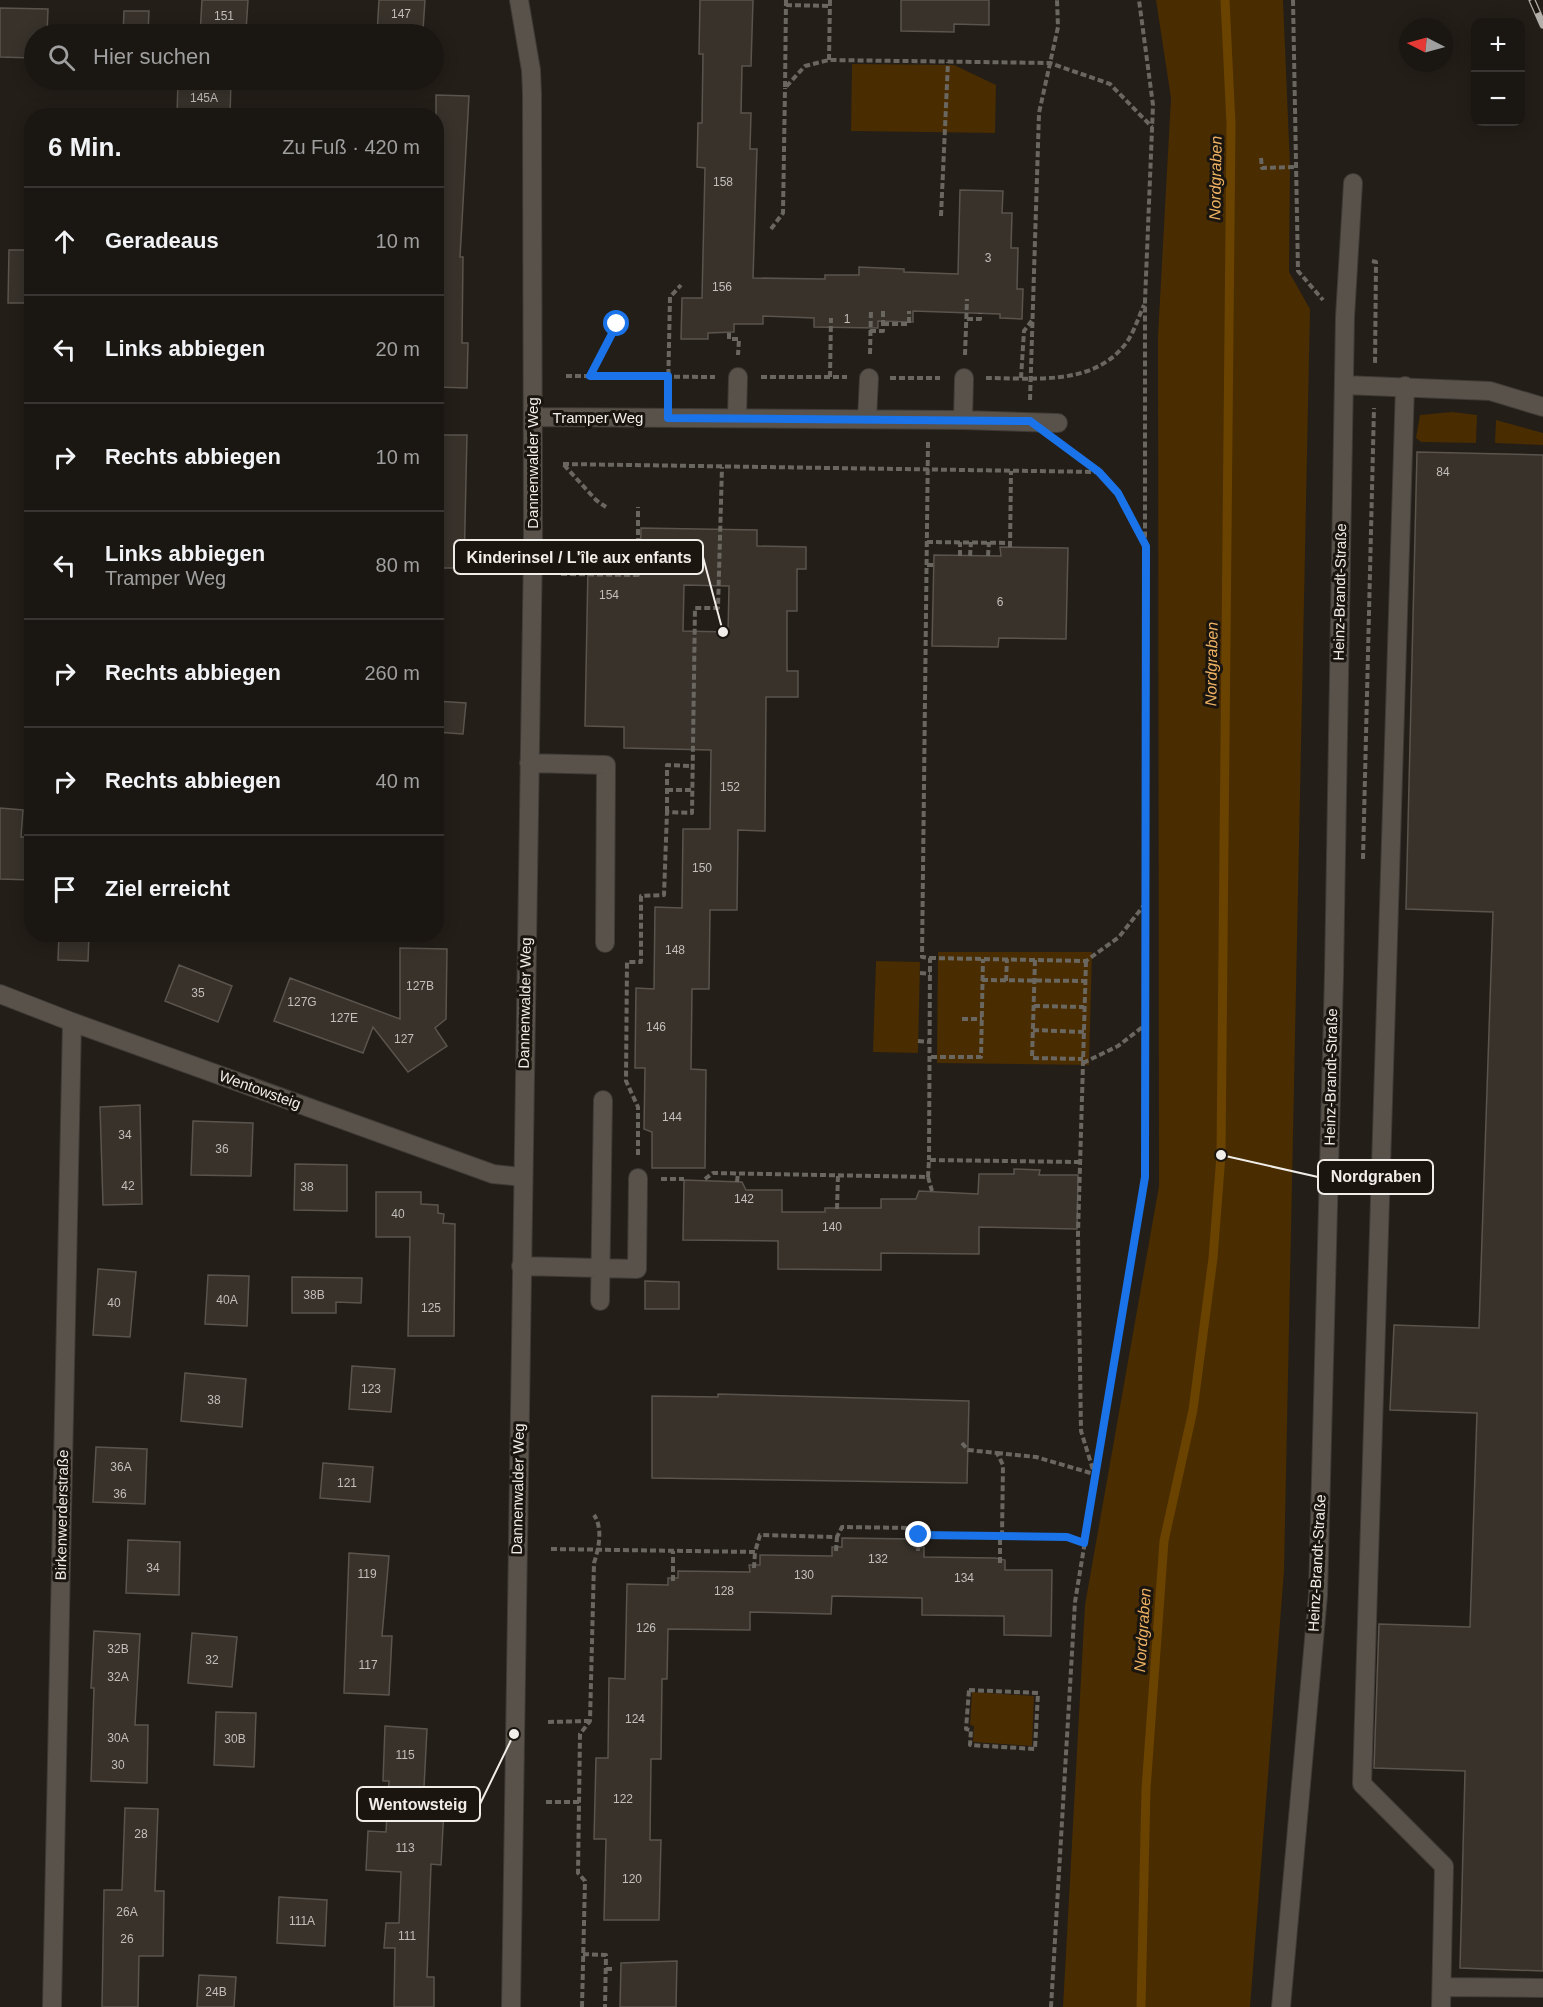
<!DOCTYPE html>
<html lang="de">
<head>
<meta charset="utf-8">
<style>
	:root { --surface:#1a1612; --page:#231f1b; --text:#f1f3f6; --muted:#9f9f9f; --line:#383532 }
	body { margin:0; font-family:Helvetica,sans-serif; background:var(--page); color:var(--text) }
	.controls { position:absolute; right:18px; top:18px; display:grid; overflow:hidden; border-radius:12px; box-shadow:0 3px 15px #0003 }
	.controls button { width:54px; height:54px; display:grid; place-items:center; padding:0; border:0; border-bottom:2px solid var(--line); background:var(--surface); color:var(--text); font:30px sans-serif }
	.compass { position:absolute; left:1399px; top:18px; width:54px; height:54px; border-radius:50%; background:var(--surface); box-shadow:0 3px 15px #0003; rotate:276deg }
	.stop { position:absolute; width:18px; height:18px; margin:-14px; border:4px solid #1a73e8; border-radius:50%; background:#fff }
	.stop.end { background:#1a73e8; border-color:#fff; box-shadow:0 2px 6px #0008 }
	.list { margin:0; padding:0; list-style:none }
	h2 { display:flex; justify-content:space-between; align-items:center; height:78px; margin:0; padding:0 24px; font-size:26px }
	h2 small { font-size:20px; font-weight:400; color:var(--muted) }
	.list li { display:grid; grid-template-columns:39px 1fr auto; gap:18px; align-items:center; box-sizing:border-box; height:108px; padding:0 24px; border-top:2px solid var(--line) }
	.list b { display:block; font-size:22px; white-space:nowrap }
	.list p { margin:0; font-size:20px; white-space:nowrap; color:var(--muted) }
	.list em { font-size:20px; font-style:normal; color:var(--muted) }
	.icon { flex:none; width:33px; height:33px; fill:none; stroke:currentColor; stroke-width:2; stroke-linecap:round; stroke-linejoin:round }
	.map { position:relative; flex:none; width:1543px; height:2007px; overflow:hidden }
	.search { position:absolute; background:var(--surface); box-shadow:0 3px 15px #0003; left:24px; top:24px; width:420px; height:66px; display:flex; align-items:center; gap:15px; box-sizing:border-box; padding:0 21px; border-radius:33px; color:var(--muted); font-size:22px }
	.panel { position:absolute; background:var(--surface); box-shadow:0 3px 15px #0003; left:24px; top:108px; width:420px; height:834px; border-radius:24px }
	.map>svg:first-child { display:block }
	.green { fill:#492c00 }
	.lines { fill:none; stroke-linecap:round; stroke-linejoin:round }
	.stream { stroke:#6a4301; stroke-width:9 }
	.building { fill:#38322b; stroke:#5a544d; stroke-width:1.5; fill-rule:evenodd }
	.minor-casing { stroke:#3f3a36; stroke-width:20 }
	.path { stroke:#6a6660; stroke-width:4; stroke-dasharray:6 3; stroke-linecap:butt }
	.minor { stroke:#58524a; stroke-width:18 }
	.rail-casing { stroke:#b2aea9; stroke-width:7 }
	.rail { stroke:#1a150f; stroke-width:4.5; stroke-dasharray:14; stroke-linecap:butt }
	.route { stroke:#1a73e8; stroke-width:8 }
	.labels { text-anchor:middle; stroke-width:6; stroke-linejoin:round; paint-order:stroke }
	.number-label { font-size:12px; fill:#c3beba }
	.street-label { font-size:15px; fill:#f1ede9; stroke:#1a150f }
	.water-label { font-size:16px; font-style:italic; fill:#eeb263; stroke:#1a150f }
	.leader { fill:none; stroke:#f1ede9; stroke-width:2 }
	.callout-dot { fill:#f1ede9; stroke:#1a150f; stroke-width:2 }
	.callout { fill:#1a150f; stroke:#f1ede9; stroke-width:2 }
	.callout-label { font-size:16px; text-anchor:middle; font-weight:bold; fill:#f1ede9 }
</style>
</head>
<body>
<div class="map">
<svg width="1543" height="2007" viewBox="0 0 1543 2007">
	<rect width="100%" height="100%" fill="#231e18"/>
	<!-- green -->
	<path class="green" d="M1156 0H1283L1290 166 1289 272 1310 309 1284 1571 1250 2007H1063L1085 1605 1159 1186 1158 336 1171 98Z
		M852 64 954 65 996 85 995 133 851 131Z
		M1452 412 1477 415 1476 443 1421 442 1416 438 1420 415Z
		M1496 420 1543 433V445L1495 443Z
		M938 952H1092L1089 1065 937 1063Z
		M876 961 920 962 918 1053 873 1052Z
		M972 1692 1034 1696 1032 1746 973 1742 974 1726 970 1725Z"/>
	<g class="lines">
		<!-- stream -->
		<path class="stream" d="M1141 2007 1146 1789 1164 1541 1193 1410 1213 1258 1221 1155 1231 124 1225 0"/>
	</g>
	<!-- building -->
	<path class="building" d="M202 0H248L246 31 232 30 231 34H200Z
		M379 0H425L423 30 409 29V34H377Z
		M700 0H753L751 66H742L741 113H751L750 149H757L753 278 825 279V275H859V267L904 269V272L958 274 960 190 1003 191 1002 213H1012L1011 248H1018L1017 289H1023L1022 319 1000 318V314L913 311V322L878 321V328L814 327V318L763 316V324H734V332L708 333V339H681L682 298H702L705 168 697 167 698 123H702L703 54H699Z
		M901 0H989V25L954 24V32L901 31Z
		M0 8 48 9 47 34H34V58L0 57Z
		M124 11H149L148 34H123Z
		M178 80H231L230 116H177Z
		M436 95 469 96 460 257H463L462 343H468L467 388 436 387Z
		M9 250H32V303H8Z
		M436 435H467L464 568H436Z
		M1417 452 1543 455V1971L1460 1968 1465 1771 1374 1768 1379 1624 1470 1627 1477 1413 1390 1410 1394 1325 1479 1328 1493 912 1406 909Z
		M641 528 757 530V546L806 547V569H797V611H787V671H798V697H766L765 831 738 830 737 910H710L709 989H692L691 1069 706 1070 705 1168H652V1132L644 1129 645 1068H635L636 988 654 989 655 907 682 908 683 829H710L711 750 624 748V727L585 726 588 566 640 567ZM684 585 729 586 728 632 683 631Z
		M1000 547 1068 548 1066 639 999 638 998 647 932 646 934 555 1001 556Z
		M436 701 466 703 463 734 436 732Z
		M0 808 23 810 21 837H32V880L0 879Z
		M59 934H89L88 961 58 960Z
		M400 948 447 949 446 1019 435 1028 447 1046 408 1072 373 1027 363 1053 274 1021 290 978 400 1019Z
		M179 965 232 986 218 1022 165 1001Z
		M140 1105 142 1204 103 1205 100 1107Z
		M193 1121 253 1123 251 1176 191 1175Z
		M295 1164 347 1165V1211L294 1210Z
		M1014 1169 1040 1170 1039 1175H1078L1077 1229 979 1227V1254L881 1253V1270L778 1269V1241L683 1240 684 1180 742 1182 746 1190H782V1212H825V1208H881V1199H916L919 1191 978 1194 979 1174H1014Z
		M376 1192H421V1204L438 1205V1213L444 1214 443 1223 455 1224 454 1336H408L410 1237H376Z
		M98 1269 136 1272 130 1337 93 1335Z
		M208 1275 249 1276 247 1326 205 1324Z
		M292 1277 362 1278 361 1303 336 1302V1313H292Z
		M645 1281 679 1282V1309H645Z
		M352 1366 395 1369 391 1412 349 1409Z
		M185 1373 246 1379 242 1427 181 1421Z
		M718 1394 969 1401 967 1483 652 1478V1396L718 1397Z
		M96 1447 147 1449 145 1504 93 1502Z
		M323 1463 373 1467 370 1502 320 1498Z
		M842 1538 914 1539V1547H924V1557L995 1558 1005 1560V1570H1052L1051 1636 1004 1635V1616L922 1615V1598L832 1596 831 1614 750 1612V1630L668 1629 667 1679H662L661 1759H651L650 1840H661L659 1920H604L606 1839H594L596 1758H608L609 1678 625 1679 627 1584 668 1585V1578H678V1571L750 1572 749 1565H760V1555L832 1556V1547H842Z
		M128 1540 180 1542 179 1595 126 1593Z
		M349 1553 389 1556 382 1636H392L389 1695 344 1693Z
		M94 1631 140 1634 135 1725H148L147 1783 91 1781 94 1688H91Z
		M192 1633 237 1637 232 1687 188 1683Z
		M216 1712 256 1713 254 1767 214 1765Z
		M385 1726 427 1729 423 1807 444 1808 441 1865 431 1864 427 1977H434V2007H394L395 1948H384L386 1923H399L401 1872 366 1870 368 1831 386 1832 389 1781H383Z
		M125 1808 158 1809 155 1891H164L163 1956H139L138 2007H102L104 1890H122Z
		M279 1897 327 1900 325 1946 277 1943Z
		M677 1961 676 2007H620L621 1963Z
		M199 1975 236 1977 234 2007H197Z"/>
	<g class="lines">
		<defs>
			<path id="minor" d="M1344 385 1490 391 1543 407
				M1405 386 1362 1784 1444 1866 1441 2007
				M534 417 963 420 1058 423
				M737 418 738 377
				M867 419 869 378
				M963 420 964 378
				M529 763 606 765 605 943
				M0 994 72 1022 493 1174 522 1177
				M521 1266 637 1269 638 1178
				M600 1301 603 1100
				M1442 1987 1543 1988
				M52 2007 72 1022
				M511 2007 533 548 532 94 531 70 519 0
				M1281 2007 1318 1595 1334 974 1345 317 1353 183"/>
		</defs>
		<!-- minor casing -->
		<use href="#minor" class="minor-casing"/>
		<!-- path -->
		<path class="path" d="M786 0 785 88 805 66 829 60 1050 63 1110 84 1152 127
			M1293 0 1298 271 1323 300
			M786 5 830 6
			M829 60 830 0
			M1261 158 1262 168 1297 167
			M941 216 948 62
			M771 229 783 213 785 88
			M1372 261 1376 262 1375 364
			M967 319H980V313
			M883 324H909V311
			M870 331H883V311
			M729 333V339H739L738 355
			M870 354 871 310
			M965 355 967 299
			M566 376 715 377
			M590 376 617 324
			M761 377H847
			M830 377 831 318
			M890 378H940
			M986 378C1033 378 1090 386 1123 347 1133 336 1138 318 1144 305
			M1021 378 1024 331 1033 319
			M668 393 670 297 681 285
			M1030 400 1039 113 1058 27 1057 0
			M928 442 922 957 930 958 929 1160
			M1064 446 1099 472 1118 493 1146 545
			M563 464 1099 472
			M564 465 596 500 606 507
			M927 542 1010 543
			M1010 547 1011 471
			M960 556V542
			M970 556 971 542
			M988 556 989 542
			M927 565H934
			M561 574 638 575V507
			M605 575 606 563
			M667 790H692
			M667 812V765L692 766
			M1363 859 1374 408
			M930 958 1086 961 1119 937 1145 904
			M1035 960 1032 1058 1083 1059
			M1086 961 1078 1234 1081 1431 1094 1473
			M920 973 930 974
			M982 980 1085 981
			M1006 981 1007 959
			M1034 1006 1084 1007
			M962 1019H982
			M1033 1030 1084 1032
			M918 1041 930 1042
			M931 1057H981L983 959
			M1083 1063 1118 1046 1145 1025
			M638 1155V1107L626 1081 627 962H641V896L664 895 667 812 692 813 695 608H718L722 467
			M928 1177 932 1191
			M661 1179H684
			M705 1179 713 1173 928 1177 929 1160 1080 1162
			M737 1182 738 1173
			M837 1209 838 1175
			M962 1443 968 1450 997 1453 1003 1465 1002 1536
			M997 1453 1036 1457 1094 1474
			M551 1549 755 1552 760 1535 837 1537 842 1527 916 1528 919 1535 1067 1537 1084 1543
			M836 1551 837 1537
			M918 1551 919 1535
			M1000 1563V1536
			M754 1568 755 1552
			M673 1581V1551
			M969 1690 1038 1693 1035 1749 970 1745 971 1730 966 1729Z
			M548 1722 589 1721
			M546 1802H579
			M583 1954 606 1955 605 2007
			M606 1969H614
			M582 2007 585 1881 578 1873 580 1734 590 1721 594 1563C599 1548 603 1528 594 1515
			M1051 2007 1075 1602 1145 1177V301L1153 105 1139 0"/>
		<!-- minor -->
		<use href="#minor" class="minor"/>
		<defs>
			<path id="rail" d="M1532 0 1543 25"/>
		</defs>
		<!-- rail casing -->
		<use href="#rail" class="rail-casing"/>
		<!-- rail -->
		<use href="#rail" class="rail"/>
	</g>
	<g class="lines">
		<!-- route -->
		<path class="route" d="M617 324 590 376H668V418L1030 421 1099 472 1118 493 1146 546 1145 1177 1084 1543 1067 1537 919 1535"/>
	</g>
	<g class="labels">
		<!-- number labels -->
		<g class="number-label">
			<text x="401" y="18">147</text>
			<text x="224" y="20">151</text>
			<text x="204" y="102">145A</text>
			<text x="723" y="186">158</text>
			<text x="988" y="262">3</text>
			<text x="722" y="291">156</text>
			<text x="847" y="323">1</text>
			<text x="1443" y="476">84</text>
			<text x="609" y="599">154</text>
			<text x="1000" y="606">6</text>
			<text x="730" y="791">152</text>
			<text x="702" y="872">150</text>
			<text x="675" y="954">148</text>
			<text x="420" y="990">127B</text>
			<text x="198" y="997">35</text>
			<text x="302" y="1006">127G</text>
			<text x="344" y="1022">127E</text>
			<text x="656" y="1031">146</text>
			<text x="404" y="1043">127</text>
			<text x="672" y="1121">144</text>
			<text x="125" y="1139">34</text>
			<text x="222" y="1153">36</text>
			<text x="128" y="1190">42</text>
			<text x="307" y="1191">38</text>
			<text x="744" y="1203">142</text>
			<text x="398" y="1218">40</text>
			<text x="832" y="1231">140</text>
			<text x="314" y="1299">38B</text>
			<text x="227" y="1304">40A</text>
			<text x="114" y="1307">40</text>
			<text x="431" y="1312">125</text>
			<text x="371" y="1393">123</text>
			<text x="214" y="1404">38</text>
			<text x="121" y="1471">36A</text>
			<text x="347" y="1487">121</text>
			<text x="120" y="1498">36</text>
			<text x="878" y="1563">132</text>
			<text x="153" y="1572">34</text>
			<text x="367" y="1578">119</text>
			<text x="804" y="1579">130</text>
			<text x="964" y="1582">134</text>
			<text x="724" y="1595">128</text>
			<text x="646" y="1632">126</text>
			<text x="118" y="1653">32B</text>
			<text x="212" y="1664">32</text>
			<text x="368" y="1669">117</text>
			<text x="118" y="1681">32A</text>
			<text x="635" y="1723">124</text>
			<text x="118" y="1742">30A</text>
			<text x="235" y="1743">30B</text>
			<text x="405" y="1759">115</text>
			<text x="118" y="1769">30</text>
			<text x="623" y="1803">122</text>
			<text x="141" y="1838">28</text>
			<text x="405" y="1852">113</text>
			<text x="632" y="1883">120</text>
			<text x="127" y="1916">26A</text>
			<text x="302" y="1925">111A</text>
			<text x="407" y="1940">111</text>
			<text x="127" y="1943">26</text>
			<text x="216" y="1996">24B</text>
		</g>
		<!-- street labels -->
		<g class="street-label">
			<text x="598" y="423">Tramper Weg</text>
			<text transform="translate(533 463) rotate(-90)" y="5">Dannenwalder Weg</text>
			<text transform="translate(1340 592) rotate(-89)" y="5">Heinz-Brandt-Straße</text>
			<text transform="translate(525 1003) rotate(-89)" y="5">Dannenwalder Weg</text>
			<text transform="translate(1331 1077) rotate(-89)" y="5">Heinz-Brandt-Straße</text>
			<text transform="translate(260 1090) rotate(20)" y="5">Wentowsteig</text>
			<text transform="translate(518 1489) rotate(-89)" y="5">Dannenwalder Weg</text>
			<text transform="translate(62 1515) rotate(-89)" y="5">Birkenwerderstraße</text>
			<text transform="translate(1317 1563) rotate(-87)" y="5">Heinz-Brandt-Straße</text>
		</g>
		<!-- water labels -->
		<g class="water-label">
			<text transform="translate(1215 178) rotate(-89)" y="6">Nordgraben</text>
			<text transform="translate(1211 664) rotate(-89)" y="6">Nordgraben</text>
			<text transform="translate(1142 1630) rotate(-86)" y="6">Nordgraben</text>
		</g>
	</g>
	<!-- callouts -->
	<path class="leader" d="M723 632L703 557M1221 1155L1318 1177M514 1734L480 1804"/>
	<g class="callout-dot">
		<circle cx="723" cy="632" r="6"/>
		<circle cx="1221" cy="1155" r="6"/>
		<circle cx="514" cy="1734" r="6"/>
	</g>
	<g class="callout">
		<rect x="454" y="540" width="249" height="34" rx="6"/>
		<rect x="1318" y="1160" width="115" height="34" rx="6"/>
		<rect x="357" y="1787" width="123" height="34" rx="6"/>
	</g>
	<g class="callout-label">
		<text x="579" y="563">Kinderinsel / L'île aux enfants</text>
		<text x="1376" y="1182">Nordgraben</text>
		<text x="418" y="1810">Wentowsteig</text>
	</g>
</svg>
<div class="controls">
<button>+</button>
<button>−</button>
</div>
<svg class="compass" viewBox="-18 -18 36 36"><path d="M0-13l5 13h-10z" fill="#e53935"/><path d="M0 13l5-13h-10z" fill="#9f9f9f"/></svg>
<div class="stop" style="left:617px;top:324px"></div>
<div class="stop end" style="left:919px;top:1535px"></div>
<div class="search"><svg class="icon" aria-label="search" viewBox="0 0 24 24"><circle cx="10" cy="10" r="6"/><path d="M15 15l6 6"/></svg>Hier suchen</div>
<section class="panel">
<h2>6 Min.<small>Zu Fuß · 420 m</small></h2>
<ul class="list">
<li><svg class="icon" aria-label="ahead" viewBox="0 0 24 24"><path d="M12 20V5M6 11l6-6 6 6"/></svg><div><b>Geradeaus</b></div><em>10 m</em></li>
<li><svg class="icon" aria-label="left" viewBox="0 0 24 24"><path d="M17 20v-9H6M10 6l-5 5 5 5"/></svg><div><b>Links abbiegen</b></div><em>20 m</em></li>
<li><svg class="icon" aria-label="right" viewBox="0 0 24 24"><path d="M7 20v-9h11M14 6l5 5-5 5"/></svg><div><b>Rechts abbiegen</b></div><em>10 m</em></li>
<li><svg class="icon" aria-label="left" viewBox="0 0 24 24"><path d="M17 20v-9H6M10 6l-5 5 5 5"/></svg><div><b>Links abbiegen</b><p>Tramper Weg</p></div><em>80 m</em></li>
<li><svg class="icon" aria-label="right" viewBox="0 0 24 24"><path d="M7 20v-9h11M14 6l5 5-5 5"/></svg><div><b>Rechts abbiegen</b></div><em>260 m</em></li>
<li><svg class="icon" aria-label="right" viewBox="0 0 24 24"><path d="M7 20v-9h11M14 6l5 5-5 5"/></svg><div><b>Rechts abbiegen</b></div><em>40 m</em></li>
<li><svg class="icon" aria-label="arrive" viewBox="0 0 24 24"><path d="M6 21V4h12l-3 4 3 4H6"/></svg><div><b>Ziel erreicht</b></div></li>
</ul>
</section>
</div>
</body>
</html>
